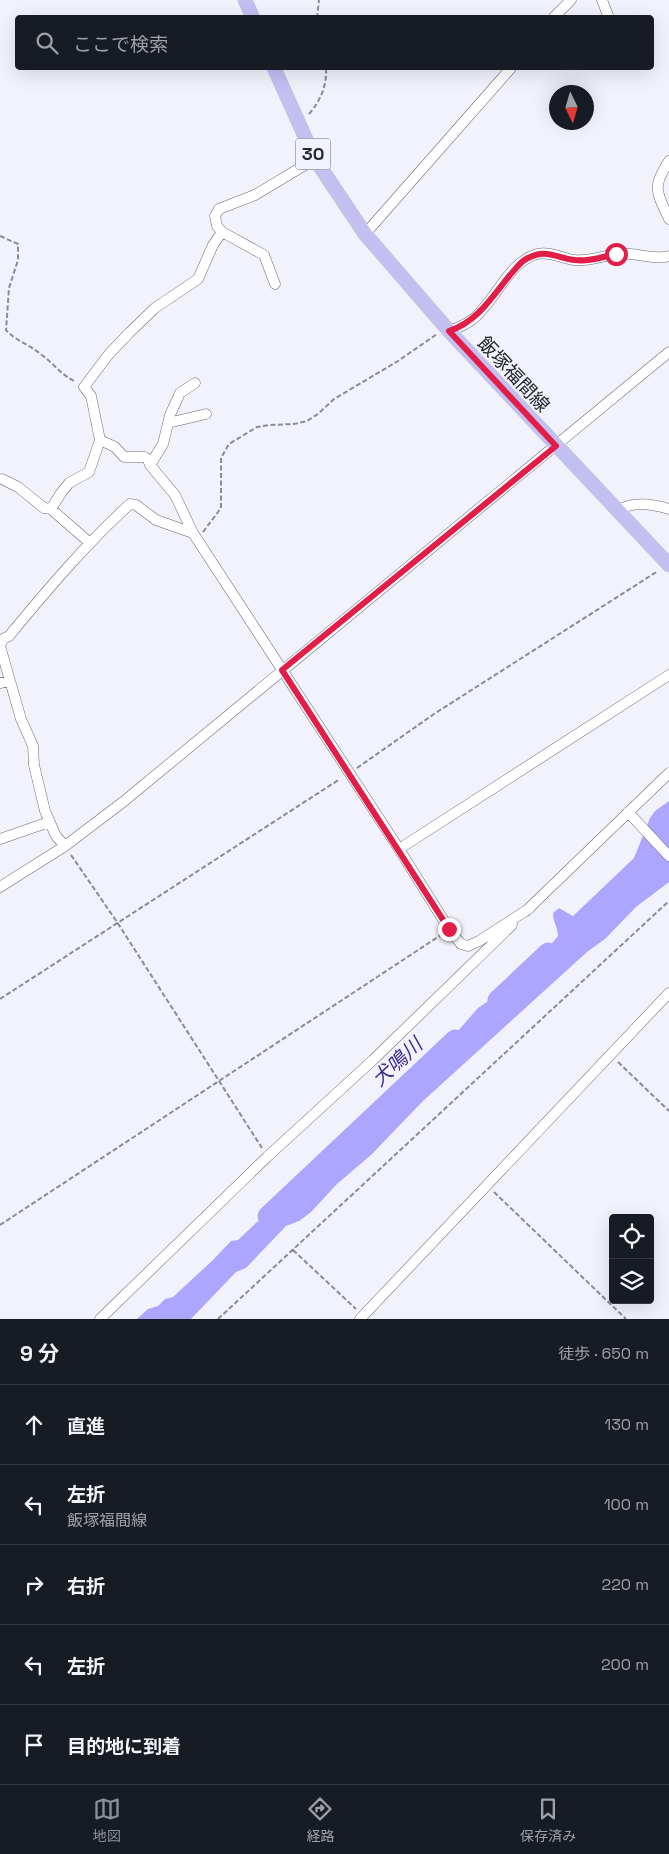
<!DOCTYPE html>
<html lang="ja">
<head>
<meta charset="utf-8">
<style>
	:root { --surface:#171b24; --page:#20242c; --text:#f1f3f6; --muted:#9ea1a6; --line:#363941; --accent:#8c9099 }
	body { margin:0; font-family:"Space Grotesk","Noto Sans JP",sans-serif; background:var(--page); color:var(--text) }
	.controls { position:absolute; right:15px; bottom:15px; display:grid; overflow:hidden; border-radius:5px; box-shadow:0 5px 20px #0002 }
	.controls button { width:45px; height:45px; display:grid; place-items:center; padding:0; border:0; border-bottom:1px solid var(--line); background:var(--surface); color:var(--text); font:25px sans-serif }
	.compass { position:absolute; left:549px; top:85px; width:45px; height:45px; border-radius:50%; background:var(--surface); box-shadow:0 5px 20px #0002; rotate:175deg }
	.stop { position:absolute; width:15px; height:15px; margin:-11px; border:4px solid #e11d48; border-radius:50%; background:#fff }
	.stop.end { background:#e11d48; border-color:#fff; box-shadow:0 1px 5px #0008 }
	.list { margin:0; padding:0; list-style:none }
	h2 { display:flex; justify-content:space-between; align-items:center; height:65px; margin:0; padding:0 20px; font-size:21px }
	h2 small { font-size:16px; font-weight:400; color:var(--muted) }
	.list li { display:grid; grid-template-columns:32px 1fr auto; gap:15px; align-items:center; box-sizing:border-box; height:80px; padding:0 20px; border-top:1px solid var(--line) }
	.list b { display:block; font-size:19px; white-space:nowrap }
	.list p { margin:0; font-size:16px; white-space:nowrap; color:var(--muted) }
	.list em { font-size:16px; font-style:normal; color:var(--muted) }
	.icon { flex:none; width:28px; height:28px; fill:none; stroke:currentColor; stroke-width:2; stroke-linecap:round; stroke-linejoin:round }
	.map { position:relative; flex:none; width:669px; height:1319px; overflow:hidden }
	.search { position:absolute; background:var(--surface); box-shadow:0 5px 20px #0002; left:15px; right:15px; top:15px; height:55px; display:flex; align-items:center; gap:12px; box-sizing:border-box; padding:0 18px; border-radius:5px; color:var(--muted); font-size:19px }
	.sheet { height:465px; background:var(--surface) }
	nav { display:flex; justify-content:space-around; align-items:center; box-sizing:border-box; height:70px; border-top:1px solid var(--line); background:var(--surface); font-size:14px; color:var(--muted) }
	nav a { display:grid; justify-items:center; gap:2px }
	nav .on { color:var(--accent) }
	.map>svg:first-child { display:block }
	.water { fill:#aca6ff }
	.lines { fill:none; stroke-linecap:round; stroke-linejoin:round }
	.river { stroke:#aca6ff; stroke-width:19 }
	.minor-casing { stroke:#676777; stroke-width:11 }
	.major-casing { stroke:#cfcfd1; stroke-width:15 }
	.path { stroke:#8b8b93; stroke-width:2; stroke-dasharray:5 2.5; stroke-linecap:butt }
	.minor { stroke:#fff; stroke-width:10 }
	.major { stroke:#c2bff1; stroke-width:14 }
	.route { stroke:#e11d48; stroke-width:6 }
	.labels { text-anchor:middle; stroke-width:4; stroke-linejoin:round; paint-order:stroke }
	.shield { fill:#f2f2fd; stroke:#64646c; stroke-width:1 }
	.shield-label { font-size:18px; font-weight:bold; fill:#27272e }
	.street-label { font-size:19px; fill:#27272e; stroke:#f2f2fd }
	.water-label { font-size:20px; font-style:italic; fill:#402b8f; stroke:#f2f2fd }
</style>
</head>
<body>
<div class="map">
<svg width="669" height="1319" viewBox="0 0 669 1319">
	<rect width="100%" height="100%" fill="#f2f2fd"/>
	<!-- water -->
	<path class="water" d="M669 801V882L636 907 605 939 587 952 423 1101 371 1155 337 1184 311 1212 299 1221 286 1226 246 1268 236 1272 191 1319H137L148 1309 158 1306 165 1299 173 1297 213 1260 231 1241 238 1240 276 1204 295 1194 309 1179 316 1177 323 1166 345 1144 355 1138 357 1133 407 1089 478 1008 523 977 558 936C558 928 553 922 553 913L559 908 576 918H580L590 915 604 905 630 868 650 818 655 811Z"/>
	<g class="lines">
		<!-- river -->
		<path class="river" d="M568 934 669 838
			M497 1000 548 952
			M267 1216 455 1039"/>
		<defs>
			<path id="minor" d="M602 0 609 18
				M553 18 571 0
				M315 159 255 195 219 209 215 216 217 226 222 232 213 245 198 279 155 308 129 333 109 354 84 387 91 396 100 440 115 447 124 457H145L148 460 150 465 175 495 193 533 399 849 449 929 461 944 468 946 479 941 530 908
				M669 161C652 187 656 191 669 219
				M222 232 264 255 275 284
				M365 234 511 68
				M449 331C458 328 465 325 473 319 495 302 508 262 537 254 550 251 561 258 574 260 588 262 602 256 616 254 634 251 651 261 669 256
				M168 423 206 414
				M150 465 163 444 170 415 180 393 195 383
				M2 479 18 487 44 508 51 509
				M617 511C632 501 653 504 669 509
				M90 543 51 509 61 493 69 483 89 472 100 440
				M0 683 10 681
				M628 812 669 856
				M0 839 49 822
				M65 846 56 836 45 811 34 765 33 746 21 719 0 646 3 639 9 636C47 590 86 544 130 504L136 505 156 520 193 533
				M399 849 669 675
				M0 887 65 846 123 802 669 352
				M526 911 669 773
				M100 1319 267 1157 373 1060 512 925
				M360 1319 669 993"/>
			<path id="major" d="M245 0 253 18
				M274 68 315 159 365 234 449 331 669 565"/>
		</defs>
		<!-- minor casing -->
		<use href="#minor" class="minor-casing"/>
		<!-- major casing -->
		<use href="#major" class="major-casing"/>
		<!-- path -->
		<path class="path" d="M317 18 319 0
			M309 114C321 100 327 85 326 68
			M0 236 18 244V260L9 288 6 330C16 341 30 345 42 355 54 364 61 375 76 382
			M203 532 221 508V458L229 444 257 427 270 425 294 424 307 421 318 414 334 399 398 361 437 334
			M357 768 434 714 658 571
			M71 855 117 922 262 1148
			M0 999 340 779
			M618 1062 669 1111
			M494 1192 626 1319
			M0 1225 441 935
			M293 1250 356 1309
			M218 1319 669 901"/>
		<!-- minor -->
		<use href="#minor" class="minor"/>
		<!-- major -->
		<use href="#major" class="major"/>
	</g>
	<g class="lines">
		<!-- route -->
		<path class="route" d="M449 929 282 670 556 446 449 331C477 322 492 297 510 275 515 270 520 262 526 259 546 248 554 257 574 260 588 262 603 257 616 254"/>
	</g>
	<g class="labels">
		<!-- shield labels -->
		<rect class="shield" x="295.5" y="138.5" width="35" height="31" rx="4"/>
		<g class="shield-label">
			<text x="313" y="160">30</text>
		</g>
		<!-- street labels -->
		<g class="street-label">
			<text transform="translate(514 374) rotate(47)" y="7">飯塚福間線</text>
		</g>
		<!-- water labels -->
		<g class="water-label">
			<text transform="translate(397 1062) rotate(-43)" y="7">犬鳴川</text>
		</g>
	</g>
</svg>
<div class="controls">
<button><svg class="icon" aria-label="locate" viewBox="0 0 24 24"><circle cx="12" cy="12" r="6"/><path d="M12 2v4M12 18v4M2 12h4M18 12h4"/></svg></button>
<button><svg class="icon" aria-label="layers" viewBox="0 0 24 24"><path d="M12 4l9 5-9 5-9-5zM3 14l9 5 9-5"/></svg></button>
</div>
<svg class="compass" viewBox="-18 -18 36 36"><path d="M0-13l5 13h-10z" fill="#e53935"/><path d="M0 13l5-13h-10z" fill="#9ea1a6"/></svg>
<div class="stop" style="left:616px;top:254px"></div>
<div class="stop end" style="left:449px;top:929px"></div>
<div class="search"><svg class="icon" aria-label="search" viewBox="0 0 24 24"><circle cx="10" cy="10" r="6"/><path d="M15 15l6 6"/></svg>ここで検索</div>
</div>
<section class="sheet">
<h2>9 分<small>徒歩 · 650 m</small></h2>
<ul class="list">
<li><svg class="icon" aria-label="ahead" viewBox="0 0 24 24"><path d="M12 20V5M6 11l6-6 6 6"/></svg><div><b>直進</b></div><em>130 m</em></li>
<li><svg class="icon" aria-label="left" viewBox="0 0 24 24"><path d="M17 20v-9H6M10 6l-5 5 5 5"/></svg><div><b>左折</b><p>飯塚福間線</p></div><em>100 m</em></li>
<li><svg class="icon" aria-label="right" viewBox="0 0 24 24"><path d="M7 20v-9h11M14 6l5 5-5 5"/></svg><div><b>右折</b></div><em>220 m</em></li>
<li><svg class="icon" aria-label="left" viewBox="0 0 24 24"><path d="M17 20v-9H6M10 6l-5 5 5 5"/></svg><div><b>左折</b></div><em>200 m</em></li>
<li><svg class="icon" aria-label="arrive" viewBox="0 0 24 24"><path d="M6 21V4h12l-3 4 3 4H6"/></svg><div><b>目的地に到着</b></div></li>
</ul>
</section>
<nav>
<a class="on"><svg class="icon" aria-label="map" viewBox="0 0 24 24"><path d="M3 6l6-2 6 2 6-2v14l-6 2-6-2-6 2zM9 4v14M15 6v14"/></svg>地図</a>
<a><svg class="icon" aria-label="directions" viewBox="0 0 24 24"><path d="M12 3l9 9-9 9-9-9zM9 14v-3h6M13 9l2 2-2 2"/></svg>経路</a>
<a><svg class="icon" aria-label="saved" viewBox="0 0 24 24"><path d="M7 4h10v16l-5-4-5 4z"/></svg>保存済み</a>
</nav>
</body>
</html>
